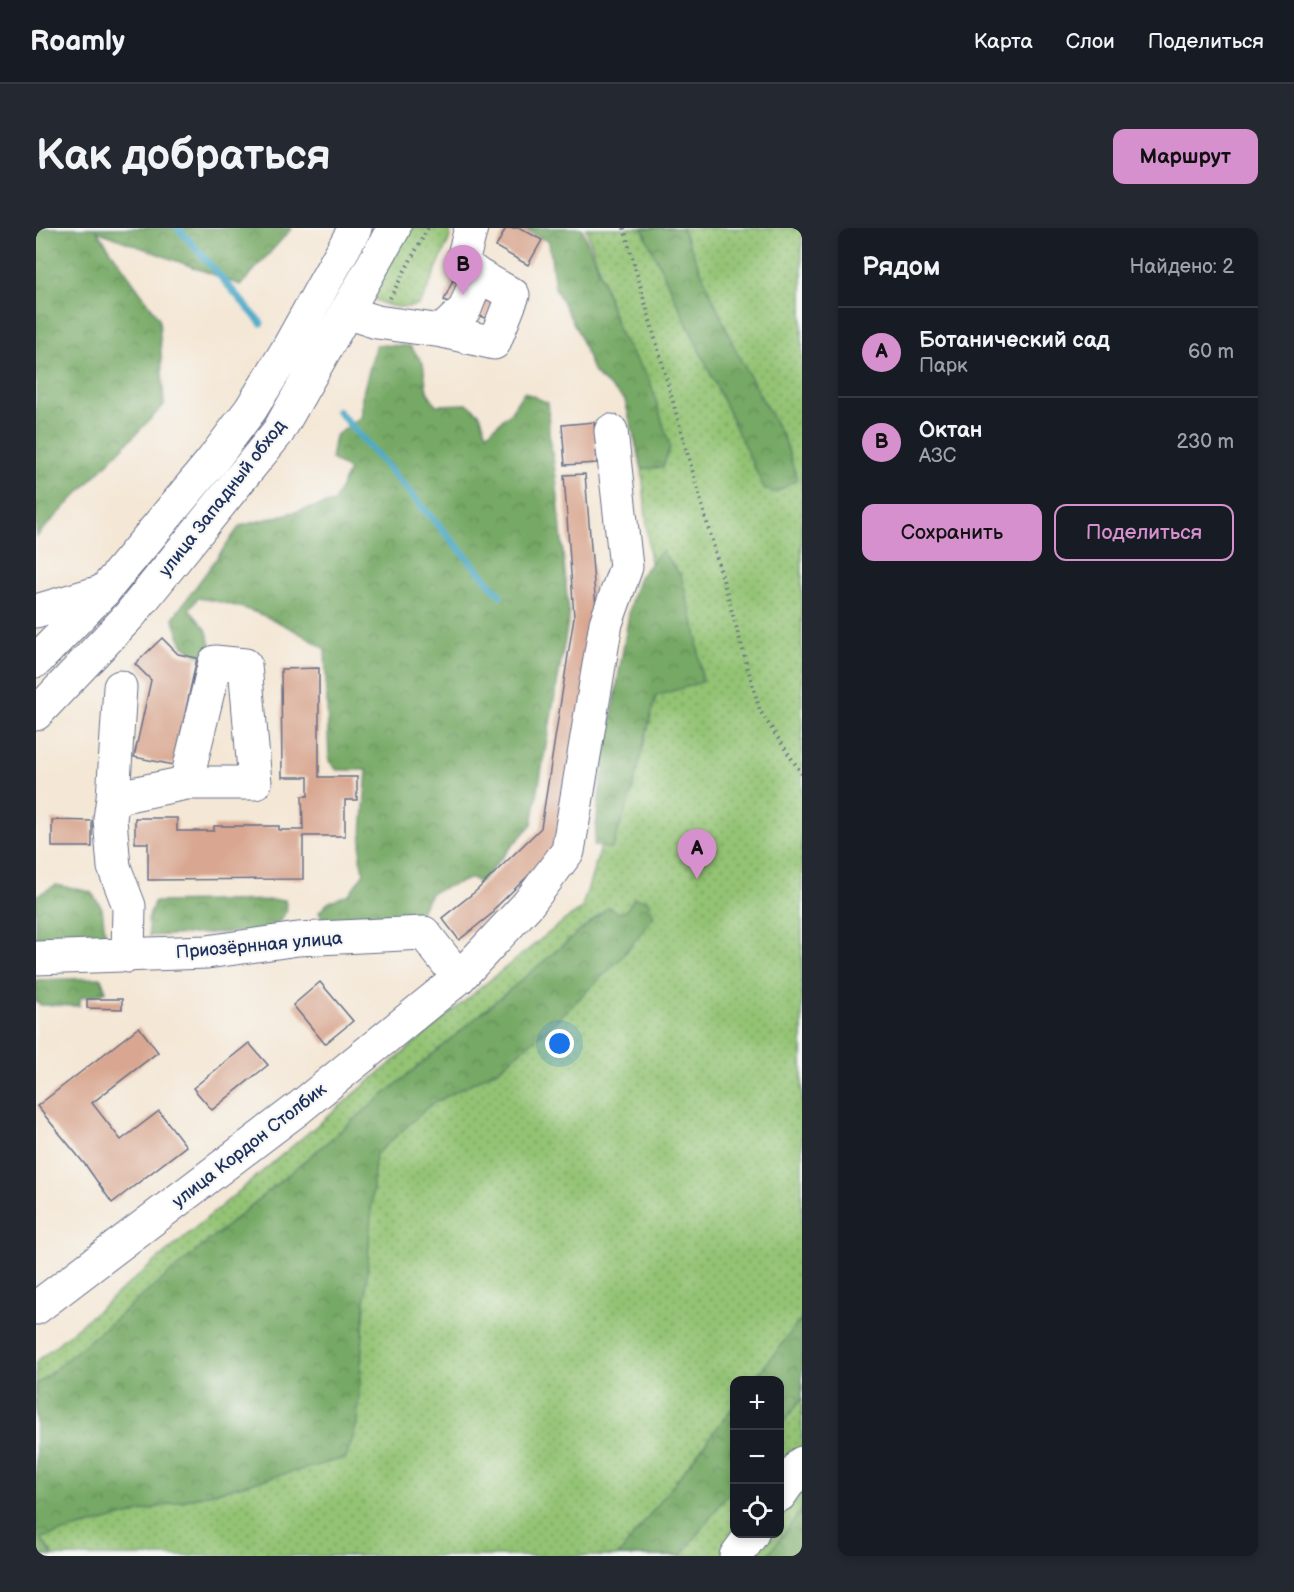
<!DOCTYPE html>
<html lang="ru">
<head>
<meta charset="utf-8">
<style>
	:root { --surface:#171b24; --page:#242831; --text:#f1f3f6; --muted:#9ea1a6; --line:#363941; --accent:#d690ce }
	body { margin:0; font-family:"Balsamiq Sans",sans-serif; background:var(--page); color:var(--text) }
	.controls { position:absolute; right:18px; bottom:18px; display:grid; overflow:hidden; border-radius:12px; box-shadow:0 3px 9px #0003 }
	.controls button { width:54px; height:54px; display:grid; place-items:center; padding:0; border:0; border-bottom:2px solid var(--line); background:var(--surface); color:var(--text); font:30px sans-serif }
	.you { position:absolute; left:524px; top:816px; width:21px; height:21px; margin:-15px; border:4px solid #fff; border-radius:50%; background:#1a73e8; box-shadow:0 0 0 9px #1a73e833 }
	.badge { display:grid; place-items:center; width:39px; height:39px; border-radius:50%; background:var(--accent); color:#111; font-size:20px; font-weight:700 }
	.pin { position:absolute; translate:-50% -50px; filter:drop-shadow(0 2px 3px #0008) }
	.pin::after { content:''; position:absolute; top:32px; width:21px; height:18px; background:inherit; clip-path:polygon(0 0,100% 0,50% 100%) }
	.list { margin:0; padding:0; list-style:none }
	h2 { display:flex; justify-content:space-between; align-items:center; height:78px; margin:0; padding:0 24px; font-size:26px }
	h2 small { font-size:20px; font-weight:400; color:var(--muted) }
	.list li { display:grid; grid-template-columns:39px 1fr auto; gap:18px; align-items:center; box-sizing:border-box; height:90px; padding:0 24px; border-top:2px solid var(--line) }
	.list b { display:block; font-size:22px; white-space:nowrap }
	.list p { margin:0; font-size:20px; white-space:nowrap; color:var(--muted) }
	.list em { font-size:20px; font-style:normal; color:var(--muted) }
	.actions { display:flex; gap:12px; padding:18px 24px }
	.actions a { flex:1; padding:14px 0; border:2px solid var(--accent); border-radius:12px; text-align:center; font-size:21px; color:var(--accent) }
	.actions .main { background:var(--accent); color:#111 }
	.icon { flex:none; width:33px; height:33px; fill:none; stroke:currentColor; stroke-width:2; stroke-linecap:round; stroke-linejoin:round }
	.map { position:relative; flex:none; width:766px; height:1328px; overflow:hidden; border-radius:12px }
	header { display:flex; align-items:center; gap:36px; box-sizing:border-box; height:84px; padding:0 30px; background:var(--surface); border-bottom:2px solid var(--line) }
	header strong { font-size:28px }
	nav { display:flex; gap:33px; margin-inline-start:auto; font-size:21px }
	.intro { display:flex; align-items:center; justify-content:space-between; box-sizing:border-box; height:144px; padding:0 36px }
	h1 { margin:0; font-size:42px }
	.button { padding:15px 27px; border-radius:12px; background:var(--accent); color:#111; font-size:21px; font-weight:700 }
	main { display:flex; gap:36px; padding:0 36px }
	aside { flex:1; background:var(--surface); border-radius:12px; box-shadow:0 3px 9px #0003 }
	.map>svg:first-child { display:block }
	.grass { fill:url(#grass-dots); stroke:#577968; stroke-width:1.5; fill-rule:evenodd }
	.forest { fill:url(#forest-crowns); stroke:#486c62; stroke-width:1.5 }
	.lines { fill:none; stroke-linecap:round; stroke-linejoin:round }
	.stream { stroke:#49a9c8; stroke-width:7 }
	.building { fill:#d9a791 }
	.minor-casing { stroke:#676f88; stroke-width:35 }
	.major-casing { stroke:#676f88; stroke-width:35 }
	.path { stroke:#676f88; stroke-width:4; stroke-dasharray:1.5 4.5; stroke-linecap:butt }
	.minor { stroke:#fff; stroke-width:33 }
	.major { stroke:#fff; stroke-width:33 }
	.labels { text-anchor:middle; stroke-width:4.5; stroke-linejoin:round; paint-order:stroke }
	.street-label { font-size:18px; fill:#1b2f5e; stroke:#f6f6f2 }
</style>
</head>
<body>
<header>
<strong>Roamly</strong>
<nav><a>Карта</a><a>Слои</a><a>Поделиться</a></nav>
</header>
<div class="intro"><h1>Как добраться</h1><a class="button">Маршрут</a></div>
<main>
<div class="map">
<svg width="766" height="1328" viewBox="0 0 766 1328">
	<defs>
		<pattern id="grass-dots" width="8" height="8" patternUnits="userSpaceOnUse" patternTransform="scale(1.5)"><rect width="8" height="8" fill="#93c373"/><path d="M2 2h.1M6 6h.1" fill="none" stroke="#779f62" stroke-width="1.8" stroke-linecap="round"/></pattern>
		<pattern id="forest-crowns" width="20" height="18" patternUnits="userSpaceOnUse" patternTransform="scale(1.5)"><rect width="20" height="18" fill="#76a965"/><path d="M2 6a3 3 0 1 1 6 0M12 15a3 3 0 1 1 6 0" fill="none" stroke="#608a56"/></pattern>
	</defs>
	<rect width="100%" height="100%" fill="#f6f6f2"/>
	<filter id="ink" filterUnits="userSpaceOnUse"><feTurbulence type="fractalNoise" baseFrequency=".0167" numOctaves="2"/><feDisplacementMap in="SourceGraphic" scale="12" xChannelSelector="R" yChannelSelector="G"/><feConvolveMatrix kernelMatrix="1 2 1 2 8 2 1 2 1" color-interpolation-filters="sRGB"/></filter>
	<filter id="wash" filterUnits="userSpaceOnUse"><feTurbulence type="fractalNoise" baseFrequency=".008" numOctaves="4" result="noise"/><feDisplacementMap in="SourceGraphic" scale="24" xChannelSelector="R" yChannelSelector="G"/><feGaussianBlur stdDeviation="1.35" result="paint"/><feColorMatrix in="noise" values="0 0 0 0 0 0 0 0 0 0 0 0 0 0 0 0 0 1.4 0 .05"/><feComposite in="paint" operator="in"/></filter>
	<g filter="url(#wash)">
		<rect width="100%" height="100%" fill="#f4e7d5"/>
		<!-- grass -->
		<path class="grass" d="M373 0H415V2L413 12 387 71 382 77C364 82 350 78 334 69Z
			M550 0H766V1328H0V1134L449 756 530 691 545 682 565 619 600 445 614 336 606 241 589 172 583 105ZM698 1152H744V1306H698Z"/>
		<!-- forest -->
		<path class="forest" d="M0 0H256L205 57 61 3 123 90 128 177 0 309Z
			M487 0H546L565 48 583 105 614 153 634 219 627 239 606 241 589 172 558 145 542 104 519 60 513 14Z
			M606 0H646L701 125 749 213 761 251 740 265 728 260Z
			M340 117 374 118 387 135 391 163 400 177 432 176 444 186 451 206 474 185 488 164 512 175 513 205 520 249 533 389 496 596 443 655 436 650 396 664 384 684 289 697 283 684 293 674 313 666 328 645 324 631 331 542H301L293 533 289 421C250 395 209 376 162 370L153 381 170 401 175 417 163 428 146 416 137 390 204 298 298 274 313 242 295 231 299 208 325 189 326 168Z
			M626 323 645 348 660 404 666 454 620 468 595 567 576 621 558 618 565 554 595 373 603 349Z
			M20 657 55 664 66 680 69 704 62 715H0V668Z
			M598 670 611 672 618 688 585 730 518 795 463 841 396 876 339 927 321 1196 310 1230 5 1310 17 1328H0V1157L573 679 582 685 590 683Z
			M249 672 251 682 244 693 226 703 113 708 112 692 118 674Z
			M65 750 70 763 57 768 45 769 43 778 5 777 0 774V752Z
			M766 1090V1170L744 1199V1152H718Z
			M698 1178V1258L645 1328H582Z
			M766 1282V1328H731Z"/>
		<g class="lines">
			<!-- stream -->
			<path class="stream" d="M142 0 225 95
				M302 183 464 367"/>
		</g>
		<g id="blocks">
			<!-- building -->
			<path class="building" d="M470 0H484L506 12 492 37 460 19Z
				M417 52 461 71 451 91 408 72Z
				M558 194 561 235 529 237 526 197Z
				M549 246 561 392 528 613 457 682 458 684 423 712 406 690 440 663 505 600 538 389 528 247Z
				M126 410 142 426 161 430 138 537 98 529 115 452 99 436Z
				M283 440V549H321V572H309V608H267V651L112 652V615H99V590H141V603H178V598H243V602H267L266 568H272V549H246L245 441Z
				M16 592 56 593V619H16Z
				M284 754 317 793 289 816 257 777Z
				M51 771H86V781L51 780Z
				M103 799 122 824 56 875 85 912 123 883 150 918 76 975 51 939 1 878Z
				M213 815 232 837 176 882 157 860Z"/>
		</g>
	</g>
	<g filter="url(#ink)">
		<use href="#blocks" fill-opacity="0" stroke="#676f88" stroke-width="1.5"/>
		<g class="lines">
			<defs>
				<path id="minor" d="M310 84 341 94 406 103 458 115 477 67 442 47 426 35 435 0
					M406 103 429 81 442 47
					M0 383 68 363
					M77 570 84 459
					M92 728 93 678 78 639 74 591 77 570 150 555H219L209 437 179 434 150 555
					M0 730 171 724 262 711 388 705 423 750
					M0 1080 263 880 423 750 492 676 532 623 570 395 590 339 575 203
					M744 1267 766 1235
					M700 1328 716 1306"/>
				<path id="major" d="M0 433 68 363 176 233 215 181 250 124 319 0
					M0 486 94 387 242 204 358 0"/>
			</defs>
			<!-- minor casing -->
			<use href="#minor" class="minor-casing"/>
			<!-- major casing -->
			<use href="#major" class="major-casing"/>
			<!-- path -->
			<path class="path" d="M588 0 724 483 766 546
				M354 70 392 0"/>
			<!-- minor -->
			<use href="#minor" class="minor"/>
			<!-- major -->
			<use href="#major" class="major"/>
		</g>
	</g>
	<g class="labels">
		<!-- street labels -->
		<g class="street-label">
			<text transform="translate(186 270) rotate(-52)" y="6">улица Западный обход</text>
			<text transform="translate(223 717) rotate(-5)" y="6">Приозёрнная улица</text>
			<text transform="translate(213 917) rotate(-38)" y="6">улица Кордон Столбик</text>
		</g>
	</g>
</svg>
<div class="controls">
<button>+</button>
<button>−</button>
<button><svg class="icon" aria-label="locate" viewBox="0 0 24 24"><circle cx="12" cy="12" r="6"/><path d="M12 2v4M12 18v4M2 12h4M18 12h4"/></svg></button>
</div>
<div class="you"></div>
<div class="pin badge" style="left:661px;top:651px">A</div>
<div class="pin badge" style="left:427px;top:67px">B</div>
</div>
<aside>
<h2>Рядом<small>Найдено: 2</small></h2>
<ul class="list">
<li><span class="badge">A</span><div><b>Ботанический сад</b><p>Парк</p></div><em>60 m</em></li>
<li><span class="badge">B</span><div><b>Октан</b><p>АЗС</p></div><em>230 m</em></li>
</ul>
<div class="actions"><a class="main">Сохранить</a><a>Поделиться</a></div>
</aside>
</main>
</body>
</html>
